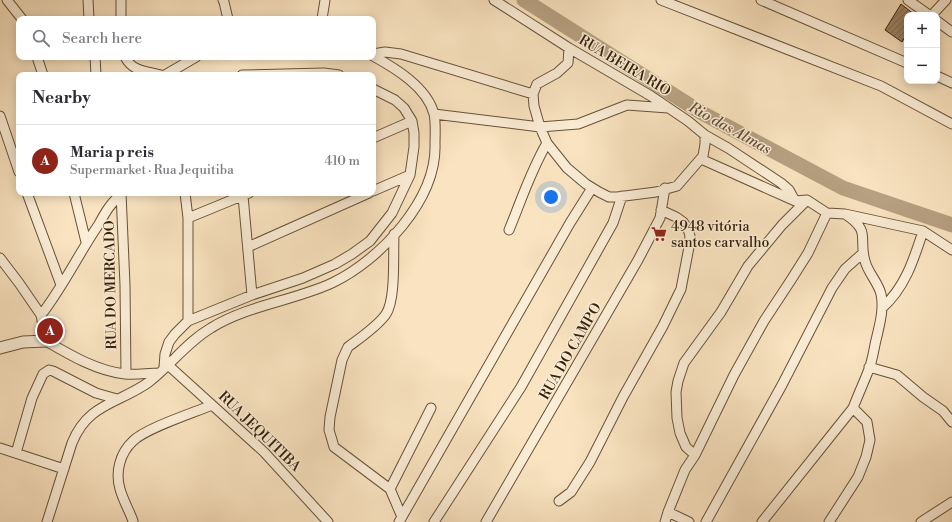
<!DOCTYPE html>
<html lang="en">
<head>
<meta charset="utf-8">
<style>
	:root { --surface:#fff; --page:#f7f7f7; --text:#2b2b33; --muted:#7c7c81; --line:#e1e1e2; --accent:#8f2418 }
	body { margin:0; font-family:"Libre Bodoni",serif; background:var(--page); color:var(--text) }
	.controls { position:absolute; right:12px; top:12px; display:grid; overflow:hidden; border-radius:8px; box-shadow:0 2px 10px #0003 }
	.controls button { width:36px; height:36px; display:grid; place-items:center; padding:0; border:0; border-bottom:1px solid var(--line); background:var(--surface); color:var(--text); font:20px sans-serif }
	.you { position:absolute; left:551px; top:197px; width:14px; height:14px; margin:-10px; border:3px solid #fff; border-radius:50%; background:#1a73e8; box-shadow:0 0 0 6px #1a73e833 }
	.badge { display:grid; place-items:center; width:26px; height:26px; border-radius:50%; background:var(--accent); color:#fff; font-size:13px; font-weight:700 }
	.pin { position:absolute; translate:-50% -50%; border:2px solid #fff; box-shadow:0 1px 4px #0006 }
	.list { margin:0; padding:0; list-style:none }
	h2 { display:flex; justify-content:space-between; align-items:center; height:52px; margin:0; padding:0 16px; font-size:17px }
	h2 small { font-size:13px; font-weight:400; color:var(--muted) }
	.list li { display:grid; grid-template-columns:26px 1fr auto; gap:12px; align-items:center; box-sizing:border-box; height:72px; padding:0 16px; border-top:1px solid var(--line) }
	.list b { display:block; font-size:15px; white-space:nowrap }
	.list p { margin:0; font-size:13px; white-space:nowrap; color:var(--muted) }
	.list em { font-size:13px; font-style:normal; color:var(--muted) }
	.icon { flex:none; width:22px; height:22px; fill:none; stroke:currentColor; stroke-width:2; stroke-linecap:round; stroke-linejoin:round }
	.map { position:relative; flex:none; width:952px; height:522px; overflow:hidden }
	.search { position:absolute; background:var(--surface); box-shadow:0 2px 10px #0003; left:16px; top:16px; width:360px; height:44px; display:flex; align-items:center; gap:10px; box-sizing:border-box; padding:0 14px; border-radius:8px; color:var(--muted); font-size:15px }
	.panel { position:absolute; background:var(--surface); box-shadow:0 2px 10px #0003; left:16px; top:72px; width:360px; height:124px; border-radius:8px }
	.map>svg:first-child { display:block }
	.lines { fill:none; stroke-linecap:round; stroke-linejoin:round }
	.river { stroke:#b7a182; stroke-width:15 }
	.building { fill:url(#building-hatch); stroke:#36210b }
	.minor-casing { stroke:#675238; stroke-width:11 }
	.tertiary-casing { stroke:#675238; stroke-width:13 }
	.minor { stroke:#fbedd6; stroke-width:9 }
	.tertiary { stroke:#fbedd6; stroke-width:11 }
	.labels { text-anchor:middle; stroke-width:3; stroke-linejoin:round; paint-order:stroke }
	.street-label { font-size:14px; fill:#36210b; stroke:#fbedd6 }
	.poi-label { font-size:14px; fill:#36210b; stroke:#fbedd6; text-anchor:start }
	.water-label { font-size:15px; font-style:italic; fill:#634e35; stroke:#fbedd6 }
</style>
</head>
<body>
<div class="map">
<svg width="952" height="522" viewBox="0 0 952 522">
	<defs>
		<pattern id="building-hatch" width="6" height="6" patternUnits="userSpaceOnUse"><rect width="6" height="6" fill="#9b8669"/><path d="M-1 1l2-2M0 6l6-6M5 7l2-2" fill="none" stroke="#7f6d55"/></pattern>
	</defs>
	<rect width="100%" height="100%" fill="#f9e3c0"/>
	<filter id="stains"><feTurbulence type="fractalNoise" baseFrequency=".005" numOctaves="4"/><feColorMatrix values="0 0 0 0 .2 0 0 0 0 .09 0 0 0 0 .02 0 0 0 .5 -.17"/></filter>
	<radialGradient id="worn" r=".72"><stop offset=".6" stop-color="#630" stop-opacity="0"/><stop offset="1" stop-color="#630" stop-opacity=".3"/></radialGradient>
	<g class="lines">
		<!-- river -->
		<path class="river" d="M524 0 702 113 843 188 952 225"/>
	</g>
	<!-- building -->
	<path class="building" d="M901 4 915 15H907V34L902 42 885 30Z"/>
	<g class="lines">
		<defs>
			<path id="minor" d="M7 0 22 19
				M88 0 89 19
				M223 0 224 2 228 19
				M494 0 569 48 651 96 688 121 705 135 728 148 781 183 789 190 795 201
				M661 0 881 86 952 124
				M761 0 907 63
				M908 0 929 15
				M932 15 946 0
				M121 19V0
				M322 19 325 0
				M937 21 952 32
				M569 48 568 63 557 73 537 84 533 94 534 106 540 127 547 143 567 168 586 184 599 192 609 197H617L656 192 677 186 703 156 705 144V135
				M373 54 385 52 401 54 533 94
				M37 57 43 75
				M95 57 96 75
				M125 57C133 72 146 71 161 75
				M165 75 196 57
				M242 75 324 73 339 75
				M937 76 952 83
				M434 114 540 127 578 124 627 105 668 108
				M0 116 19 172
				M373 138 412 121
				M701 159 795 201 807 200 827 213 845 214 923 231 952 250
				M373 191 410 175
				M27 193 61 285
				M74 193 86 242
				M121 193 125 285 126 374
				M185 193 188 218V321
				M243 196 252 295
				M188 218 249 193
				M509 230C521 201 531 170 547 143
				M394 234C393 254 396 299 386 314 378 326 360 338 348 347L342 360 330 417 329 430 332 440 334 447 390 489 402 517
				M248 247 369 193
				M0 258 19 283 41 315 46 341C70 355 97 371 125 374 136 375 148 373 159 373
				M882 308C905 288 914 259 923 231
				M41 315C63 287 79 253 99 224 105 213 111 202 121 195
				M168 365 264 452 328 522
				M164 367 165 354 169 342 175 334 188 321 252 295 303 278 335 264 352 254 370 241 392 213 410 175 414 147V133L412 121 404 108 395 100 373 89
				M869 367 897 375 923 397 943 411 952 422
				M0 448 64 469
				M16 453 32 398 43 374 49 370 53 371 96 393 117 399
				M695 455 686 447 680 433 677 418 676 392 678 381 684 363 721 312 748 266 782 225 807 200
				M390 489 431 408
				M559 501 571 492 590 462 623 397 663 326 681 289 689 247 690 236 688 229 683 222 676 217 661 210
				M668 512 685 470 695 455 734 375 764 321 791 280 808 253 827 213
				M133 521C129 510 123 500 120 489 115 472 120 453 133 441 146 428 193 413 212 405
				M47 522 72 443C88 403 118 404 149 382 171 365 187 342 211 328 248 305 293 301 332 283 380 260 437 200 435 144 435 135 436 123 434 114 427 87 395 68 373 56
				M399 522 570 223 592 188
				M434 522 521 387 613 223 622 196
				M486 522 638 260 660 218 665 188
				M665 522 668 512 689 522
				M706 522 782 385 832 288 845 269 863 253
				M762 522 853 408
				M829 522 858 477 866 457 870 440 867 422 853 408C858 395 864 382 869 369 873 359 874 347 877 336 880 323 884 308 881 294 878 282 868 273 865 261 858 237 872 232 845 214
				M921 522 952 502"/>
			<path id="tertiary" d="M0 348 23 342 46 341"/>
		</defs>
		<!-- minor casing -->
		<use href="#minor" class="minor-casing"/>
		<!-- tertiary casing -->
		<use href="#tertiary" class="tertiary-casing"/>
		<!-- minor -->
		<use href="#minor" class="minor"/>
		<!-- tertiary -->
		<use href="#tertiary" class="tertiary"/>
	</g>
	<!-- icons -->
	<defs>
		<symbol id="supermarket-bare" viewBox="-9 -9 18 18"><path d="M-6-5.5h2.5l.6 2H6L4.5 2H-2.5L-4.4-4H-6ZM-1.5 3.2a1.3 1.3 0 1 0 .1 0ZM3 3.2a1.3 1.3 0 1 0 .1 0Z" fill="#8f2418" stroke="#fbedd6" stroke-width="2.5" paint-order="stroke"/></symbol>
	</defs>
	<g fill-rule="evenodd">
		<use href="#supermarket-bare" x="648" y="223" width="22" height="22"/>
	</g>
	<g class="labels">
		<!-- street labels -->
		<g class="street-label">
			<text transform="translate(625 65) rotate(31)" y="5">RUA BEIRA RIO</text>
			<text transform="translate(110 285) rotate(-91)" y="5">RUA DO MERCADO</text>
			<text transform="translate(570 351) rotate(-60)" y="5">RUA DO CAMPO</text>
			<text transform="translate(260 431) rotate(44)" y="5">RUA JEQUITIBA</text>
		</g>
		<!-- poi labels -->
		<g class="poi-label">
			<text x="671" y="231">4948 vitória<tspan x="671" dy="16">santos carvalho</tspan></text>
		</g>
		<!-- water labels -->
		<g class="water-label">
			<text transform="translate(730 128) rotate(29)" y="5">Rio das Almas</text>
		</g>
	</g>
	<rect width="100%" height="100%" filter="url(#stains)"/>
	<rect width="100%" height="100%" fill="url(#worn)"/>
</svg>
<div class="controls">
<button>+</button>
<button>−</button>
</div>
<div class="you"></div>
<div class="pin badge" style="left:50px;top:331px">A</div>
<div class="search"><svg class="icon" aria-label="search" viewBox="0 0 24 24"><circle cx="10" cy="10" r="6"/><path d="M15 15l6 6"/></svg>Search here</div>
<section class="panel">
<h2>Nearby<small></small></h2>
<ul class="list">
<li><span class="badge">A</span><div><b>Maria p reis</b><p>Supermarket · Rua Jequitiba</p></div><em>410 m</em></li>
</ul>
</section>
</div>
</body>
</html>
